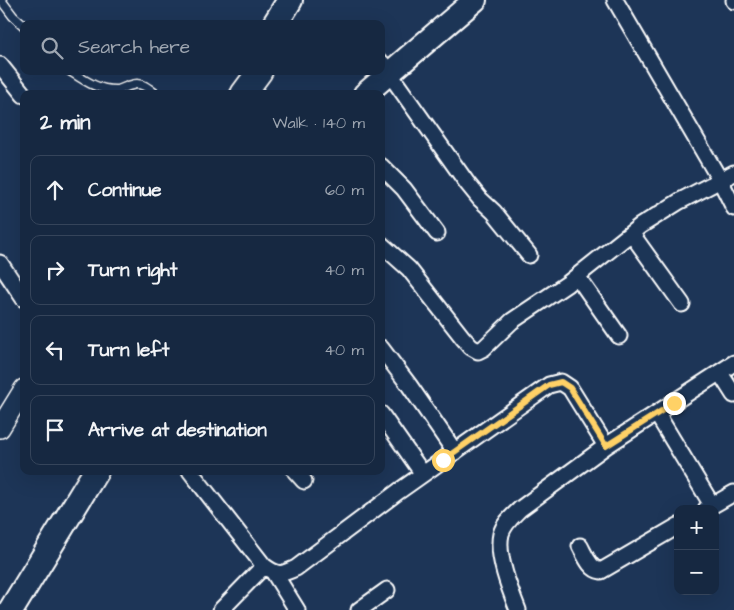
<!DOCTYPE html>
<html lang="en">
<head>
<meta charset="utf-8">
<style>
	:root { --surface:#162841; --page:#1f3048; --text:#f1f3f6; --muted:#9ea6b1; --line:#35445a }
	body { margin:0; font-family:"Architects Daughter",sans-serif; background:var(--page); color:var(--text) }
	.controls { position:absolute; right:15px; bottom:15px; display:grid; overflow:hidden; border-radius:10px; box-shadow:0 5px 20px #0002 }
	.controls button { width:45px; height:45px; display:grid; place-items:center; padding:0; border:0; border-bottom:1px solid var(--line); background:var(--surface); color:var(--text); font:25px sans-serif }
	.stop { position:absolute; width:15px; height:15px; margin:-11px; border:4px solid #ffd166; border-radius:50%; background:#fff }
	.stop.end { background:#ffd166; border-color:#fff; box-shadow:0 1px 5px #0008 }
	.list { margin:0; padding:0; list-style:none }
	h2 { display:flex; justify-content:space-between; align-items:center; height:65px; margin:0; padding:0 20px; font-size:21px }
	h2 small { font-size:16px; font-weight:400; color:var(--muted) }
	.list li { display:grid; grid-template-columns:32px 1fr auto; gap:15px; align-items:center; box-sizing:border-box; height:70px; margin:0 10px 10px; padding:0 10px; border:1px solid var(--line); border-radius:10px }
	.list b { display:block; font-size:19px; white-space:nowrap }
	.list em { font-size:16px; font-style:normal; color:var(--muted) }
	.icon { flex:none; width:28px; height:28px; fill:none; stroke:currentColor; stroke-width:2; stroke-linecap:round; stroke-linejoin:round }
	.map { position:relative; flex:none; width:734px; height:610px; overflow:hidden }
	.search { position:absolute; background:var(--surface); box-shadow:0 5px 20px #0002; left:20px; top:20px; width:365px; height:55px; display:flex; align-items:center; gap:12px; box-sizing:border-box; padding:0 18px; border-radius:10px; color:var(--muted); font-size:19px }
	.panel { position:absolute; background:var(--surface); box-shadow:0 5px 20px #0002; left:20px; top:90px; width:365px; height:385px; border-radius:10px }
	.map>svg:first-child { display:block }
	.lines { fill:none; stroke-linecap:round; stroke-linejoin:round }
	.service-casing { stroke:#fff; stroke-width:11 }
	.minor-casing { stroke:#fff; stroke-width:19 }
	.tertiary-casing { stroke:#fff; stroke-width:22 }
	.primary-casing { stroke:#fff; stroke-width:26 }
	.trunk-casing { stroke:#fff; stroke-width:28 }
	.service { stroke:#1d3557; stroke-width:8 }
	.minor { stroke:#1d3557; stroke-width:15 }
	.tertiary { stroke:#1d3557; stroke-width:19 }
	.primary { stroke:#1d3557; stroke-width:22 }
	.trunk { stroke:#1d3557; stroke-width:24 }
	.route { stroke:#ffd166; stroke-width:6 }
</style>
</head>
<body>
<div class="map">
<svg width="734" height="610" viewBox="0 0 734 610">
	<rect width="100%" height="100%" fill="#1d3557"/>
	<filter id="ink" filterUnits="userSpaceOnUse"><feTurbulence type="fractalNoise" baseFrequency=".02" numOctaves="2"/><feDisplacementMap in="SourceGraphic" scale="10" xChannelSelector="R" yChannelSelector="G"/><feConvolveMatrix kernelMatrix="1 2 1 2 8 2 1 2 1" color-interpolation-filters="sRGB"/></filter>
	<g filter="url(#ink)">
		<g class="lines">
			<defs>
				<path id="service" d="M1 0 13 16 24 26
					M70 71C84 80 99 91 117 90 123 89 126 86 132 85 141 81 149 89 156 94"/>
				<path id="minor" d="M615 0 720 180 734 208
					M734 0V1
					M382 63 467 183 480 199 494 212 529 255
					M0 65 24 95
					M381 166 404 189 437 233
					M631 233 682 304
					M381 244 409 269 463 338 471 347 478 351 484 348 512 321 567 284 640 226 680 201 734 173
					M0 263 24 299
					M577 276 619 336
					M381 348 409 385 455 452
					M720 373 734 395
					M381 414 423 474
					M657 414 712 505
					M190 471 264 566C278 576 281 575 296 568L399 491 549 385 561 382 570 388 606 446
					M295 471 304 481
					M706 509 734 493
					M580 546C585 555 590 570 601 571L678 526
					M274 573 297 610
					M221 610 264 566
					M359 610 387 590
					M518 610C510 590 496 555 501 534 504 523 513 516 520 509L606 446 734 363"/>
				<path id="tertiary" d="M0 428 24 389"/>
				<path id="primary" d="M365 94 475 0"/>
				<path id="trunk" d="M275 24 290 0
					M243 94 260 71
					M11 610 96 471"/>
			</defs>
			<!-- service casing -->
			<use href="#service" class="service-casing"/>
			<!-- minor casing -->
			<use href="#minor" class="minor-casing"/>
			<!-- tertiary casing -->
			<use href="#tertiary" class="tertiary-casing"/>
			<!-- primary casing -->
			<use href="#primary" class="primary-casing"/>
			<!-- trunk casing -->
			<use href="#trunk" class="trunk-casing"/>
			<!-- service -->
			<use href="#service" class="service"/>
			<!-- minor -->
			<use href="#minor" class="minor"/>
			<!-- tertiary -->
			<use href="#tertiary" class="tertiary"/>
			<!-- primary -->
			<use href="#primary" class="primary"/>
			<!-- trunk -->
			<use href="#trunk" class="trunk"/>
		</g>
	</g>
	<g class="lines" filter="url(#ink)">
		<!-- route -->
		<path class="route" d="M443 460 549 385 561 382 570 388 606 446 674 403"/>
	</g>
</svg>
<div class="controls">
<button>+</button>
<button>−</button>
</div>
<div class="stop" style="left:443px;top:460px"></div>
<div class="stop end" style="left:674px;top:403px"></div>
<div class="search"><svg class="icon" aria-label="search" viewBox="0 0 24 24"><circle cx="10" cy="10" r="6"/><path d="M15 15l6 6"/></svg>Search here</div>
<section class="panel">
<h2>2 min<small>Walk · 140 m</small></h2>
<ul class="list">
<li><svg class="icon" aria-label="ahead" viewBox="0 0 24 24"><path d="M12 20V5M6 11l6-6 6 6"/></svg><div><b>Continue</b></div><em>60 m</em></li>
<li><svg class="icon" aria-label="right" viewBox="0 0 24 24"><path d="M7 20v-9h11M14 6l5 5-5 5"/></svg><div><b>Turn right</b></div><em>40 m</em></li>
<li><svg class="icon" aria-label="left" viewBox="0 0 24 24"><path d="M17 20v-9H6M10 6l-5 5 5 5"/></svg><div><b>Turn left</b></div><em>40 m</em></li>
<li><svg class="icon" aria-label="arrive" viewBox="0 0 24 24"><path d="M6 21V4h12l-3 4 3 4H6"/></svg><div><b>Arrive at destination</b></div></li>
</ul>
</section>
</div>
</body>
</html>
